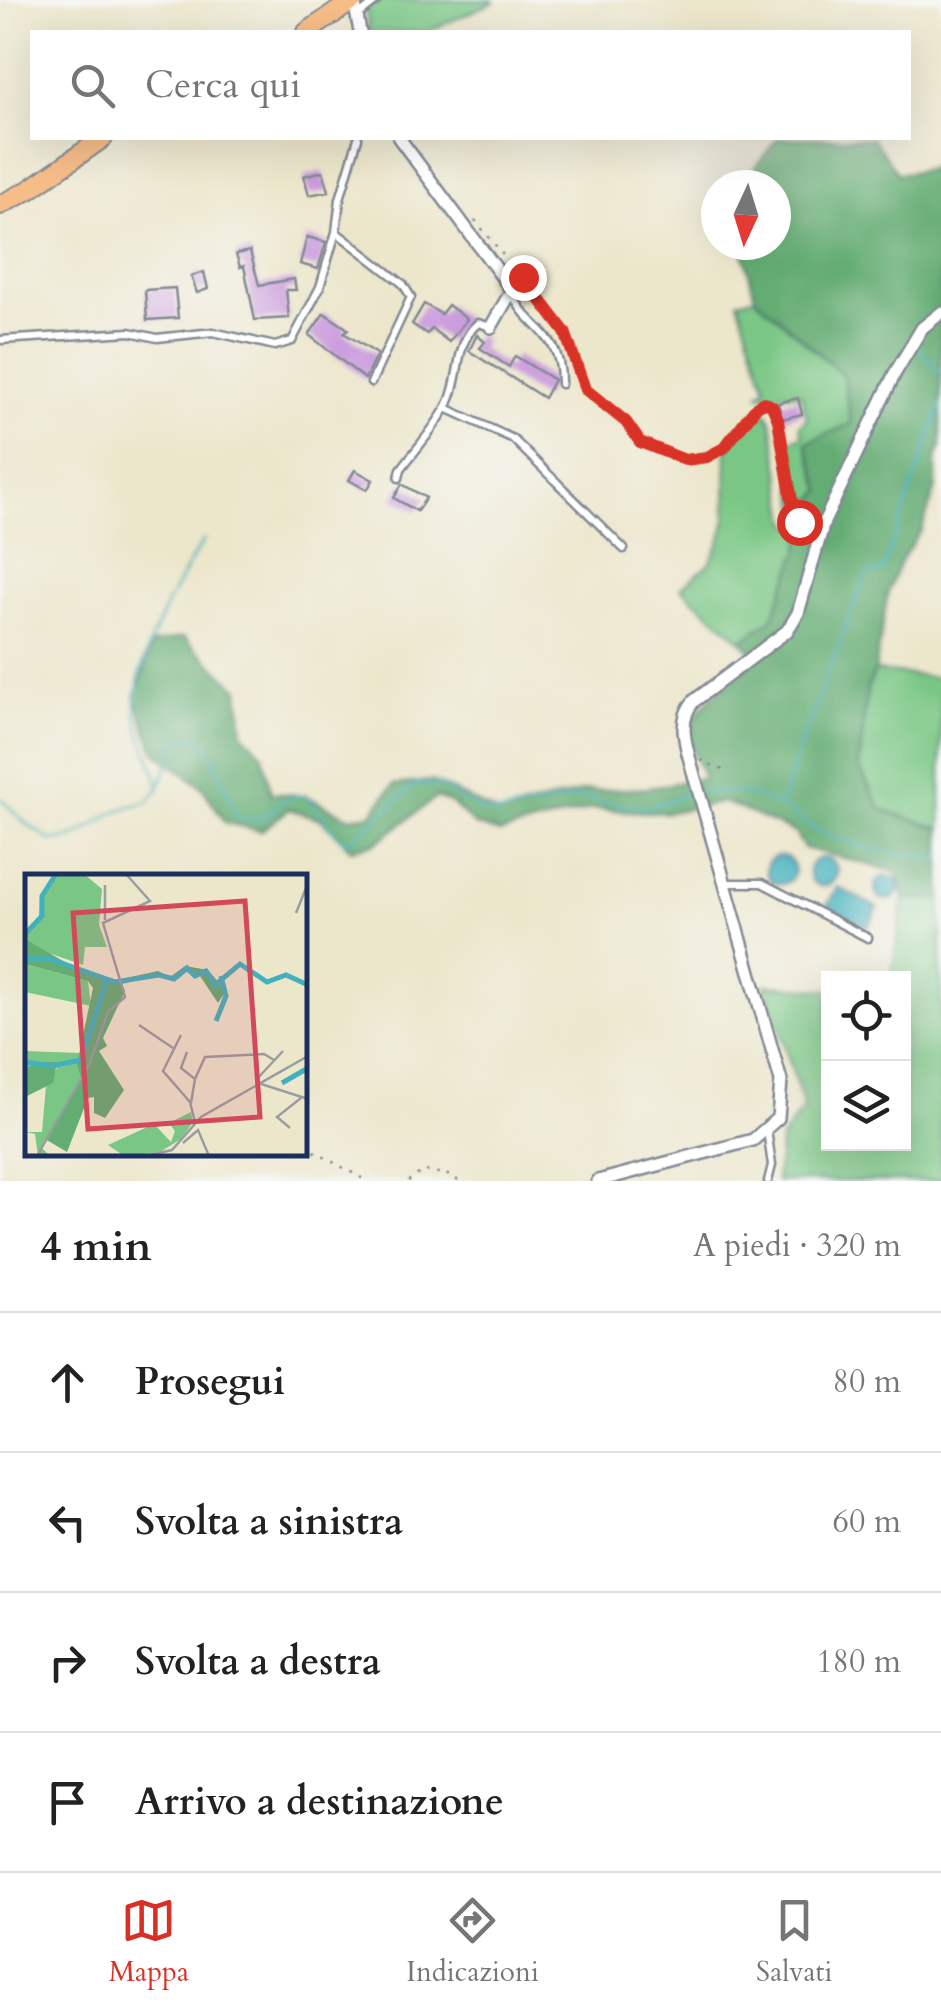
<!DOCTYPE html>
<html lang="it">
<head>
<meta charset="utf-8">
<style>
	:root { --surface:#fff; --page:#f2f2f2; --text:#222; --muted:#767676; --line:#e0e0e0; --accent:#d93025 }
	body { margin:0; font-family:Cardo,serif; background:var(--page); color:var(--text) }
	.controls { position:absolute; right:30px; bottom:30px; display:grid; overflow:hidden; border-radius:0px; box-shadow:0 10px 40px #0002 }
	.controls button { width:90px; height:90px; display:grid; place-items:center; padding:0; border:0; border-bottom:2px solid var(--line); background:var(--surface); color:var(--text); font:50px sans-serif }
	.compass { position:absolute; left:701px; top:170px; width:90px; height:90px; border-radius:50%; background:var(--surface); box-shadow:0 10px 40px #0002; rotate:184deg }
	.stop { position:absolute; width:30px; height:30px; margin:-22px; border:8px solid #d93025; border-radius:50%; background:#fff }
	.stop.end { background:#d93025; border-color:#fff; box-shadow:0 2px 10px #0008 }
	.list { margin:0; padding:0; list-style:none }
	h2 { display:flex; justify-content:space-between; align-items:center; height:130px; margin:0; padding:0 40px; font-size:42px }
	h2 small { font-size:32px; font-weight:400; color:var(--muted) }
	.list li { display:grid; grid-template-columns:65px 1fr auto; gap:30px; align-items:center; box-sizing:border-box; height:140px; padding:0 40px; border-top:2px solid var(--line) }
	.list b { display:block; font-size:38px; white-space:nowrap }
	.list em { font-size:32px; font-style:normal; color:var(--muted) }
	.icon { flex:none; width:55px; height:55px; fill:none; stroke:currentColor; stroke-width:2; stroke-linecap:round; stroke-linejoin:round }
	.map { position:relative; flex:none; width:941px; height:1181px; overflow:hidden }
	.search { position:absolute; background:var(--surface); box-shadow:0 10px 40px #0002; left:30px; right:30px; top:30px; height:110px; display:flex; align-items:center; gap:25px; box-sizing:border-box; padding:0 35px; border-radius:0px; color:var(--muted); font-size:38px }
	.sheet { height:690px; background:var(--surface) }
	nav { display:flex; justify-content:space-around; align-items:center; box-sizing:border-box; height:140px; border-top:2px solid var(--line); background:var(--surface); font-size:28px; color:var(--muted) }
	nav a { display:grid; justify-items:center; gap:5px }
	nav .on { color:var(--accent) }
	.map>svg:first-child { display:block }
	.green { fill:#7ac785; stroke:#4a7b72; stroke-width:2.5 }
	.forest { fill:#63ac72; stroke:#3f6e68; stroke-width:2.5 }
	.water { fill:#42b1bd; stroke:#2e708e; stroke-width:2.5 }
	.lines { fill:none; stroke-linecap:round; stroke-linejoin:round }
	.stream { stroke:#42b1bd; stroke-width:2.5 }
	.building { fill:#ca9add }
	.service-casing { stroke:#848a94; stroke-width:11 }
	.minor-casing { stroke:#848a94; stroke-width:16 }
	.primary-casing { stroke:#848a94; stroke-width:22 }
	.path { stroke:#848a94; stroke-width:2.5; stroke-dasharray:2.5 8; stroke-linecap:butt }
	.service { stroke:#fff; stroke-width:6 }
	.minor { stroke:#fff; stroke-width:11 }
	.primary { stroke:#f7bd88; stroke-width:18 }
	.route { stroke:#d93025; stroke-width:12 }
	.inset-river { fill:none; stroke:#42b1bd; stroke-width:5 }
	.inset-road { fill:none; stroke:#989d9f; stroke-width:2.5 }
	.view { fill:#d1495b; fill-opacity:0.15; stroke:#d1495b; stroke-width:5 }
	.inset-edge { fill:none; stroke:#1b2f5e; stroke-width:5 }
</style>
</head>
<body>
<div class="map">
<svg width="941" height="1181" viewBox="0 0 941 1181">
	<rect width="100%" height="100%" fill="#f6f6f2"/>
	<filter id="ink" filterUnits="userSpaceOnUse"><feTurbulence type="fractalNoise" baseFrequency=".01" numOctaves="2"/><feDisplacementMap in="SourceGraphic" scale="20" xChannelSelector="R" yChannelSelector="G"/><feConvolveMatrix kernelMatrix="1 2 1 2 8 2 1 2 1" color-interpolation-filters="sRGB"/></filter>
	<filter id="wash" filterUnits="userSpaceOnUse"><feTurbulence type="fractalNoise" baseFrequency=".0048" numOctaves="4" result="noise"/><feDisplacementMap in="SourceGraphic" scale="40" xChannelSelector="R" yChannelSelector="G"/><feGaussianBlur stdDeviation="2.25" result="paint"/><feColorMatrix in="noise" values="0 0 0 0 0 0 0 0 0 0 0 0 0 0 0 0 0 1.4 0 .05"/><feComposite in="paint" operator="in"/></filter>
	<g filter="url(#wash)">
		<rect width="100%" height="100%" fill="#ece6cb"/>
		<!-- green -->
		<path class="green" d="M364 0H493L494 2 426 32H369Z
			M755 297 843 375 851 424 822 491 806 507 805 516 798 513 787 441 803 436 800 425 807 418 801 395C789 390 773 398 759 394L766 387 738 301Z
			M762 410 767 413 772 423 788 521 794 527 803 528 801 548 772 619 742 641 681 588 710 563 719 545 726 520 727 450 757 411Z
			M875 671 941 678V829L881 809 859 768 867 689Z
			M904 898 941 899V1181H776L781 1139 804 1107 765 985 828 990V1144H904V978H891Z"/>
		<!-- forest -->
		<path class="forest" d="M778 138H872L898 174 930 169 941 153V446L936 458V488L921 531 901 560 888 591 875 671 867 689 859 767 881 809 941 829V899L904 898 897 872 804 848 794 832 724 802 665 813 592 809 500 833 474 825 453 804 437 797 376 843 351 849 321 819 289 809 261 831 226 823 201 786 155 752 135 697 152 644 183 637 239 689 243 733 263 754 271 793 306 796 349 817 372 814 393 785 432 781 499 814 584 791 647 788 704 778C700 766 692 753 689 741 682 712 739 675 758 658L742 641 772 619 800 548 806 507 822 491 806 443 851 424 843 375 755 297 742 245H776V185H741Z"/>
		<!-- water -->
		<path class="water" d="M766 870a14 14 0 1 1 28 0a14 14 0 1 1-28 0Z
			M809 872a14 14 0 1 1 28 0a14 14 0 1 1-28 0Z
			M875 888a12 12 0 1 1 24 0a12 12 0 1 1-24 0Z
			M837 887 878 908 868 927 827 906Z"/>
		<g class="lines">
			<!-- stream -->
			<path class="stream" d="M916 346 941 373
				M158 784C154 761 141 741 137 718 127 671 178 579 204 540
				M702 792C732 790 760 793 785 810 801 820 815 831 833 837 869 850 903 855 941 859
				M0 798 27 824 52 841 74 837 118 810 147 802 158 790 177 741 193 735 206 742 239 818 260 820 284 800 301 795C323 807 326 829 344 842L355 837 415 784 438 785 481 810 496 814 580 797 645 809 694 793
				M781 806 796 756 866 575 883 570 941 405"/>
		</g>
		<g id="blocks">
			<!-- building -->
			<path class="building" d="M323 171 329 191 309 195 304 176Z
				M307 237 326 242 318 269 300 264Z
				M250 251 259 285 294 279 296 290H286L289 318 255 320 244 266 240 267 236 254Z
				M204 272 208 289 197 293 191 276Z
				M175 288 178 318 147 320 145 290Z
				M424 304 441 314 448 305 467 319 449 342 432 329 427 334 412 324Z
				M324 313 348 329 344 333 377 354 365 379 309 335Z
				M477 335 485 342 480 348 509 367 515 356 554 380 544 398 469 351Z
				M798 398 802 414 782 419 778 403Z
				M355 470 373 480 367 490 349 480Z
				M402 484 426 498 417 511 394 498Z"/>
		</g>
	</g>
	<g filter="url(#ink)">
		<use href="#blocks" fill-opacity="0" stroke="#848a94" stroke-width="2.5"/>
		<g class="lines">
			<defs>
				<path id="service" d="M359 15 378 0
					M358 138 340 199 336 232 403 284 411 297 371 383
					M512 292C525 329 562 329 561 384
					M0 340 130 332 157 338 213 332 275 346 292 341 320 287 336 232
					M446 408 513 439 624 549
					M399 478 401 469C417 448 436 427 448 404 462 376 453 345 478 323L491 327
					M726 883H762L868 938
					M767 1130 772 1165 768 1181"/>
				<path id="minor" d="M354 0 360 32
					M399 138 512 290 491 327
					M598 1181 753 1140 778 1118 781 1081 694 775C688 751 675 722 694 701L787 631 798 613 824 522 895 373 922 328 941 313"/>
				<path id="primary" d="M307 32 354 0
					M0 205 29 190 103 138"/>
			</defs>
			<!-- service casing -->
			<use href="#service" class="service-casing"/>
			<!-- minor casing -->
			<use href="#minor" class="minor-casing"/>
			<!-- primary casing -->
			<use href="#primary" class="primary-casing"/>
			<!-- path -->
			<path class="path" d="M475 220 565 332 585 389 626 422 640 442 685 461 707 457 724 448 757 406 763 402 772 406 778 420 795 518 813 524
				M701 760 725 771
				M305 1146 367 1181
				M408 1181 423 1171 446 1174 459 1181"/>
			<!-- service -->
			<use href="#service" class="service"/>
			<!-- minor -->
			<use href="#minor" class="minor"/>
			<!-- primary -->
			<use href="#primary" class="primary"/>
		</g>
	</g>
	<g class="lines" filter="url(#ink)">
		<!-- route -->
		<path class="route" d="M523 277 565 332 585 389 626 422 640 442 685 460 707 457 724 448 757 406 764 402 772 406 778 420 795 518 799 522"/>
	</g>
	<!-- overview -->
	<g transform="translate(25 874)">
		<rect width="282" height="282" fill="#ece6cb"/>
		<path d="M29 0H59L77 15 74 51 82 73H60L58 91 1 71 0 58 14 43 15 22ZM0 90 63 107 66 132 0 118ZM0 177 55 179 57 204 16 273 25 282H13L10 260 1 258H17L21 212 32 194 12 188 0 195ZM166 238 168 248 156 265 135 278 99 282 83 271 129 250 146 268 150 257 144 249Z" fill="#7ac785"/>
		<path d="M0 65 45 91 92 106 133 97 145 103 160 92 183 96 201 117 193 129 175 102 161 98 153 105 133 101 97 110 100 117 78 164 82 172 74 177 99 216 80 244 69 239V223L63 224 42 278 20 265 56 204 52 190 68 114 63 107 0 90ZM12 188H32L28 209 0 223V195Z" fill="#63ac72"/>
		<path class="inset-river" d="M0 60 17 42V22L31 0M0 85H25L90 108 134 101 149 105 162 94 170 102 181 97 190 111 215 90 242 108 261 101 283 111M191 147 201 122 196 102M0 188 27 192 56 186 82 106M257 209 283 194"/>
		<path class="inset-road" d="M80 11V46M271 39 283 9M114 151 148 174M156 161 138 197 165 228 170 248M162 178 156 194 170 205 166 229M170 205 180 183 239 180 249 186M231 206 258 177M233 209 283 225M265 254 252 243 276 224M158 269 173 256 184 282M12 282 64 191 83 138 100 123 78 49 125 27 101 0M120 282 147 276 176 243 283 182"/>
		<path class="view" d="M220 27 235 243 63 255 48 39Z"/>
		<rect width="282" height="282" class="inset-edge"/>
	</g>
</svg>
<div class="controls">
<button><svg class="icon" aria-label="locate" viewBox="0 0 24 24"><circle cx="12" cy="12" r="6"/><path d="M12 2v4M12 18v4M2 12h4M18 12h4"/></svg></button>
<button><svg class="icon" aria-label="layers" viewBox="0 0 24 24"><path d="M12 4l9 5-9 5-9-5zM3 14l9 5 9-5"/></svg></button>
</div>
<svg class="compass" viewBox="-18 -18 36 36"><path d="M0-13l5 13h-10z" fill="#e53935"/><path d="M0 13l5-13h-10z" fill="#767676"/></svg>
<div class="stop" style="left:799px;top:522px"></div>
<div class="stop end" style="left:523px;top:277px"></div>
<div class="search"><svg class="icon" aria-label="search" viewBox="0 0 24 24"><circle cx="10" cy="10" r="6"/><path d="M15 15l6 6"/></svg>Cerca qui</div>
</div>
<section class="sheet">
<h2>4 min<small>A piedi · 320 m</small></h2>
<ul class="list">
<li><svg class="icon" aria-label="ahead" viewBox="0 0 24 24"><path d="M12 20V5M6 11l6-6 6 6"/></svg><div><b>Prosegui</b></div><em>80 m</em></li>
<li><svg class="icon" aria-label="left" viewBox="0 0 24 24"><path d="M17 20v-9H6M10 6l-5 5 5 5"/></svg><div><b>Svolta a sinistra</b></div><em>60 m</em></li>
<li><svg class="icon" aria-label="right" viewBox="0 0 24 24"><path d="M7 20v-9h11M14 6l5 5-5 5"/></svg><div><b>Svolta a destra</b></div><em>180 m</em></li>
<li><svg class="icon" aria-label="arrive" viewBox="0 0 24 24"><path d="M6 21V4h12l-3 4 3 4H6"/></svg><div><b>Arrivo a destinazione</b></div></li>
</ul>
</section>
<nav>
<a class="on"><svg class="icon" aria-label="map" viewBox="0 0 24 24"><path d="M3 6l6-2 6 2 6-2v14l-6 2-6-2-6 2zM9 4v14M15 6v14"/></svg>Mappa</a>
<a><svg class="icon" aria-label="directions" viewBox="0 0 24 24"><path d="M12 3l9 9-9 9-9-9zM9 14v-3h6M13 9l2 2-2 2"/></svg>Indicazioni</a>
<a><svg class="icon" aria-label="saved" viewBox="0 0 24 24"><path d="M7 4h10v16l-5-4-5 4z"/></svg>Salvati</a>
</nav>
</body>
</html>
